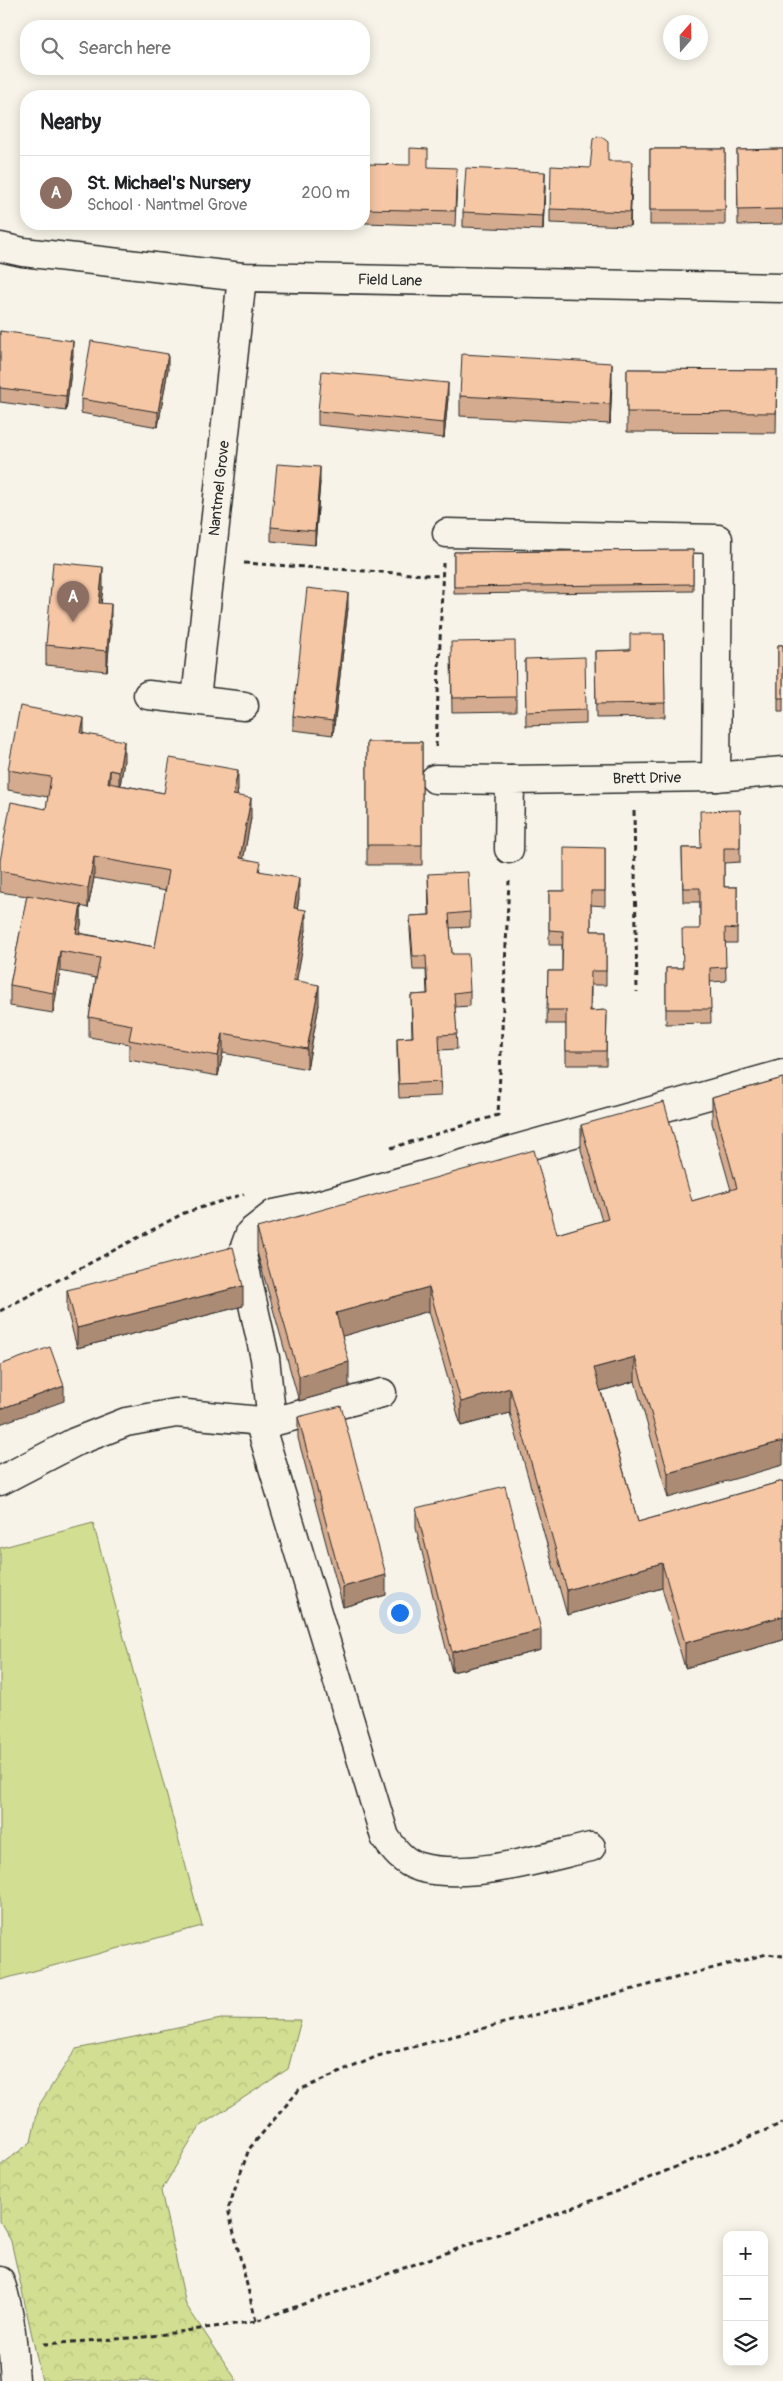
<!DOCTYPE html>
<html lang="en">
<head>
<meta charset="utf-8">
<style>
	:root { --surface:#fff; --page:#f6f6f6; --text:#202124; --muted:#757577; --line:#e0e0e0; --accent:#d1495b }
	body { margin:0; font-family:Pangolin,sans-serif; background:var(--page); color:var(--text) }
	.controls { position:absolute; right:15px; bottom:15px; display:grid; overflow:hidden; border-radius:10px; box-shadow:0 2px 12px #0003 }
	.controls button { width:45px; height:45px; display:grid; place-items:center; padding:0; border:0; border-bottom:1px solid var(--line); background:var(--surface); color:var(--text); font:25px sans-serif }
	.compass { position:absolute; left:663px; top:15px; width:45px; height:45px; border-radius:50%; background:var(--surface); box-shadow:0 2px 12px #0003; rotate:20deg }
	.you { position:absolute; left:399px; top:1612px; width:18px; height:18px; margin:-12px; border:4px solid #fff; border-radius:50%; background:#1a73e8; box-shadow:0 0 0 8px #1a73e833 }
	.badge { display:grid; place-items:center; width:32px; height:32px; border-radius:50%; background:var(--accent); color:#fff; font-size:16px; font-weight:700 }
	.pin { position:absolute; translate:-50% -41px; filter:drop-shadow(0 1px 2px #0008) }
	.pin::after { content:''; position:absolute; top:26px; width:18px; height:15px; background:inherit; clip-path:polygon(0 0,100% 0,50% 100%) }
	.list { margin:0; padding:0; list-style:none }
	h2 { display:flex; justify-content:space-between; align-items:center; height:65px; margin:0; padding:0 20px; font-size:21px }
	h2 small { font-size:16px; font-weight:400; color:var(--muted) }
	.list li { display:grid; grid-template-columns:32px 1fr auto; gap:15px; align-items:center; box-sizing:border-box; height:75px; padding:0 20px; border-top:1px solid var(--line) }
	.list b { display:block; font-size:19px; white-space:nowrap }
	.list p { margin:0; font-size:16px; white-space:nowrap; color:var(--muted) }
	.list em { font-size:16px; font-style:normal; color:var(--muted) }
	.icon { flex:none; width:28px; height:28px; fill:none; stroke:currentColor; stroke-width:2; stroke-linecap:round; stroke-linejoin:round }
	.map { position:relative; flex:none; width:783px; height:2381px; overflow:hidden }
	.search { position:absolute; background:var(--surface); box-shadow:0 2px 12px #0003; left:20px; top:20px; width:350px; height:55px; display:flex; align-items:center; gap:12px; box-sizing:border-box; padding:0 18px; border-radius:20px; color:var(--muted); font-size:19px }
	.panel { position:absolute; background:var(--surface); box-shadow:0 2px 12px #0003; left:20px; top:90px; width:350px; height:140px; border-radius:20px }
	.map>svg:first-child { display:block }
	.forest { fill:url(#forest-crowns); stroke:#7e845e }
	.pitch { fill:#d2de91; stroke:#7e845e }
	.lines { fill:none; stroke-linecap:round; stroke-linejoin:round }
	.minor-casing { stroke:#2b2b2b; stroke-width:31 }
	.path { stroke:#2b2b2b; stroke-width:3; stroke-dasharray:5 4; stroke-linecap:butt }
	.minor { stroke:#f7f3e8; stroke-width:28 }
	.wall { fill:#d4ab8e; stroke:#2b2b2b; fill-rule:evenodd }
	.shaded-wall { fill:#ac8b74; stroke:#2b2b2b }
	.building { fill:#f6c7a5; stroke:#2b2b2b }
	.labels { text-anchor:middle; stroke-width:5; stroke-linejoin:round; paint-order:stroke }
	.street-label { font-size:15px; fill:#2b2b2b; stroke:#f7f3e8 }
</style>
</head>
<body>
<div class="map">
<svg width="783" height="2381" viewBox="0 0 783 2381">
	<defs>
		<pattern id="forest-crowns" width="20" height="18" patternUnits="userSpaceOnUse" patternTransform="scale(1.25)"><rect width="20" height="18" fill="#d2de91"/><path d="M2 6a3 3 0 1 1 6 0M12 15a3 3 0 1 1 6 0" fill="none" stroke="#b4bf7d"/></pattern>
	</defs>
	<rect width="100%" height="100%" fill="#f7f3e8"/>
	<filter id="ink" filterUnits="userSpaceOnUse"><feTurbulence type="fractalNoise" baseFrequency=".02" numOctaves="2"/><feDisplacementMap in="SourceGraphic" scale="10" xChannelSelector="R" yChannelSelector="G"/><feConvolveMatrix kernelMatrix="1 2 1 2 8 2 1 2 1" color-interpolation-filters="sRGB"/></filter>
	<g filter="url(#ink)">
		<!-- forest -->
		<path class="forest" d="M221 2019 301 2020 288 2069 200 2126 161 2191 186 2305 237 2381H42L11 2241 0 2221V2166L31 2142 39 2105 76 2049Z"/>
		<!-- pitch -->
		<path class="pitch" d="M93 1523 202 1926 0 1980V1548Z"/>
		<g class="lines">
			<defs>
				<g id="minor">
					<path id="s1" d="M0 247 23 252 242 277 783 288"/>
					<path d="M447 533 718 539 716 777"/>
					<path d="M148 695 244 706"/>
					<path id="s2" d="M196 699 242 277"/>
					<path d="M435 779 510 780"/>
					<path id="s3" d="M509 849 510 780 716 777 783 771"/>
					<path d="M259 1421 385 1837C394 1850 403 1862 419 1867 469 1881 542 1858 591 1847"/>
					<path d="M272 1422 265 1358 242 1255 250 1233 274 1214 318 1205 783 1074"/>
					<path d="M0 1481 75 1442 126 1422 176 1413 272 1422 382 1393"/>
					<path d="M0 2281C11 2313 13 2348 15 2381"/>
				</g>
			</defs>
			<!-- minor casing -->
			<use href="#minor" class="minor-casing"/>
			<!-- path -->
			<path class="path" d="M244 563 442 576
				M436 747 443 563
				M634 811 637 992
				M391 1148 498 1115 509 881
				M0 1311 184 1213 244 1194
				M256 2321 228 2209 249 2149 299 2090 378 2056 767 1954 783 1956
				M44 2344 144 2337 256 2321 605 2196 783 2123"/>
			<!-- minor -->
			<use href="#minor" class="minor"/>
		</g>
		<!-- wall -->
		<path class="wall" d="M650 149H725V225H650Z
			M783 149V224L738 225 737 150Z
			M26 152V172H25Z
			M608 161 632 175 630 226 550 223V209L590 168Z
			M428 167 457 182 455 226 365 223V209Z
			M545 187 543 230 463 227V212Z
			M0 331 73 355 66 411 0 402Z
			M168 369 158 427 81 413V399Z
			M627 369 777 370 776 433 627 432Z
			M612 383 610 424 460 416V396Z
			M448 398 444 438 318 425V411Z
			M320 482 315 545 271 541V527Z
			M693 550V591L454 594V552Z
			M103 587 101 603 111 624 107 671 46 665V645Z
			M348 608 333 735 293 730V716Z
			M664 634 665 717 596 718 595 651 630 650Z
			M778 645H783V712H778Z
			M451 656 516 697V711L452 712Z
			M525 659 586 710V724L526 726Z
			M84 733 124 761 120 785 164 793 238 790 237 795 251 818 243 859 299 898 297 908 306 930 296 981 319 1005 307 1069 223 1053 218 1076 129 1060V1044L89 1037V1017L96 978 60 971 53 1013 10 1006V985L27 896 0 892V861L46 809 48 797 8 790V770ZM94 878 166 891 155 947 79 933 81 925V906L88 908Z
			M367 742H422V865H367Z
			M740 810V862L724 863V887H737V943H725L726 981 710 982 711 1023 666 1024V968H682L700 929V902H683L682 848H700Z
			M605 848V906L591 905V931H606V985H591V1011L607 1010 606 1065H566V1024H547L548 971H562V945H549V891H564Z
			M428 874 470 912V927L450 928 452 954 470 991V1006L455 1007 457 1049 439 1050 441 1096 399 1098 397 1052V1038L412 1037 411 995 427 994 426 970H413L410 930V916L429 915Z
			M783 1078 668 1498 635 1381 601 1391 638 1522 783 1481V1640L685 1668 662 1588 567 1615 510 1413 461 1426 429 1311 342 1336 349 1387 299 1401 257 1252V1228L557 1234 602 1221 581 1150V1125L692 1201 731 1190 712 1123V1098Z
			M67 1290 243 1306 77 1348 67 1310Z
			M298 1417 386 1595 343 1607 298 1438Z
			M416 1508 541 1650 452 1672 416 1528Z"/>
		<!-- shaded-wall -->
		<path class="shaded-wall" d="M632 161V175L630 226V212Z
			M545 172V187L543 230V216Z
			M73 341V355L66 411V396Z
			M168 354V369L158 427V412Z
			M612 363V383L610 424V404Z
			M448 383V398L444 438V423Z
			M320 467V482L315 545V531Z
			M103 567V587L99 623V603Z
			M348 593V608L333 735V721Z
			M111 604V624L107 671V651Z
			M84 718V738L81 733Z
			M124 741V761L119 792V772Z
			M110 770V790L108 783Z
			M238 770V790L233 815V795Z
			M251 798V818L240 878V858Z
			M94 857V878L88 908V888Z
			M299 878V898L294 928V908Z
			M81 905V925L76 953V933Z
			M306 910V930L293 1000V980Z
			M60 951V971L53 1013V993Z
			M319 985V1005L307 1069V1049Z
			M223 1033V1053L218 1076V1056Z
			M243 1286V1306L77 1348V1328Z
			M429 1287V1311L336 1338V1313Z
			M635 1357V1381L594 1393V1368Z
			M349 1362V1387L299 1401V1376Z
			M64 1386V1401L0 1424V1409Z
			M510 1388V1413L461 1426V1402Z
			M783 1441V1465L668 1498V1473Z
			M662 1563V1588L567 1615V1590Z
			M386 1575V1595L343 1607V1587Z
			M783 1616V1640L685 1668V1643Z
			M541 1630V1650L452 1672V1652Z"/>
		<!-- building -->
		<path class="building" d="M598 136 603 138 608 142V161H632L630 212 550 209 551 166 590 168 593 139Z
			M410 148 428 149V167L457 168 455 211 365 209 366 164 410 165Z
			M650 149H725V210H650Z
			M783 149V209L738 210 737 150Z
			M466 168 545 172 543 216 463 212Z
			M0 331 73 341 66 396 0 388Z
			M91 341 168 354 158 412 81 399Z
			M462 354 612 363 610 404 460 396Z
			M627 369 777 370 776 413 627 412Z
			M322 371 448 383 444 423 318 411Z
			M277 464 320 467 315 531 271 527Z
			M693 550V584L454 587V552Z
			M53 562 103 567 99 603 111 604 107 651 46 645Z
			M307 588 348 593 333 721 293 716Z
			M630 634H664L665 703 596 704 595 651 630 650Z
			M515 641 516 697 452 698 451 642Z
			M778 645H783V698H778Z
			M585 657 586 710 526 712 525 659Z
			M20 706 84 718 81 733 124 741 119 772 110 770 108 783 164 793 170 758 238 770 233 795 251 798 240 858 261 862 259 871 299 878 294 908 306 910 293 980 319 985 307 1049 223 1033 218 1056 129 1040 132 1025 89 1017 100 958 60 951 53 993 10 985 27 895 81 905 76 933 155 947 169 871 94 857 88 888 0 871V861L11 802 46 809 51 777 8 770Z
			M367 742H422V845H367Z
			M740 810V848H724V887H737V929L725 928 726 967 710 968 711 1009H666V968H683L682 929H700V888H683L682 848H701L700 811Z
			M564 847 605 848V891H591V931H606V971H591L590 1011 607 1010 606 1051H566V1010H547L548 971H562L563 931 549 930V891H564Z
			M468 872 470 912 449 914 452 954H468L470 991 454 993 457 1034 439 1035 441 1082 399 1084 397 1038 413 1037 411 995 428 994 426 956H413L410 916 430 915 428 874Z
			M783 1078V1441L668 1473 635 1357 594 1368 638 1522 783 1481V1616L685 1643 662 1563 567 1590 510 1388 461 1402 429 1287 336 1313 349 1362 299 1376 257 1228 534 1150 557 1234 608 1219 581 1125 664 1102 692 1201 737 1188 712 1098Z
			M233 1247 243 1286 77 1328 67 1290Z
			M50 1347 64 1386 0 1409V1365Z
			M341 1406 386 1575 343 1587 298 1417Z
			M505 1486 541 1630 452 1652 416 1508Z"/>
	</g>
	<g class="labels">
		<!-- street labels -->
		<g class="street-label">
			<text dy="5" stroke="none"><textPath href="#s1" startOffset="392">Field Lane</textPath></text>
			<text dy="5" stroke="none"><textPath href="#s2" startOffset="212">Nantmel Grove</textPath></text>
			<text dy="5" stroke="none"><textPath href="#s3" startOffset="206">Brett Drive</textPath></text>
		</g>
	</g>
</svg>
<div class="controls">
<button>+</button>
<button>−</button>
<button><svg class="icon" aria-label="layers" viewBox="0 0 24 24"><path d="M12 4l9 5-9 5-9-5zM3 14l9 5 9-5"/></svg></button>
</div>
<svg class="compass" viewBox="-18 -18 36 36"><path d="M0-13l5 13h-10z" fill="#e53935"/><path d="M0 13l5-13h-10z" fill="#757577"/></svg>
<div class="you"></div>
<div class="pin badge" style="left:73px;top:622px;background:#8d6e63">A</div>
<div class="search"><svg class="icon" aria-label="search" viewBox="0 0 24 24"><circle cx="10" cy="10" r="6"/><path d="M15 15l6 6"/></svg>Search here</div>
<section class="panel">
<h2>Nearby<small></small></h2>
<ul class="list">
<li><span class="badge" style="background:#8d6e63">A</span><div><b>St. Michael's Nursery</b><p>School · Nantmel Grove</p></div><em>200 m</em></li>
</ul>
</section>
</div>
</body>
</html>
